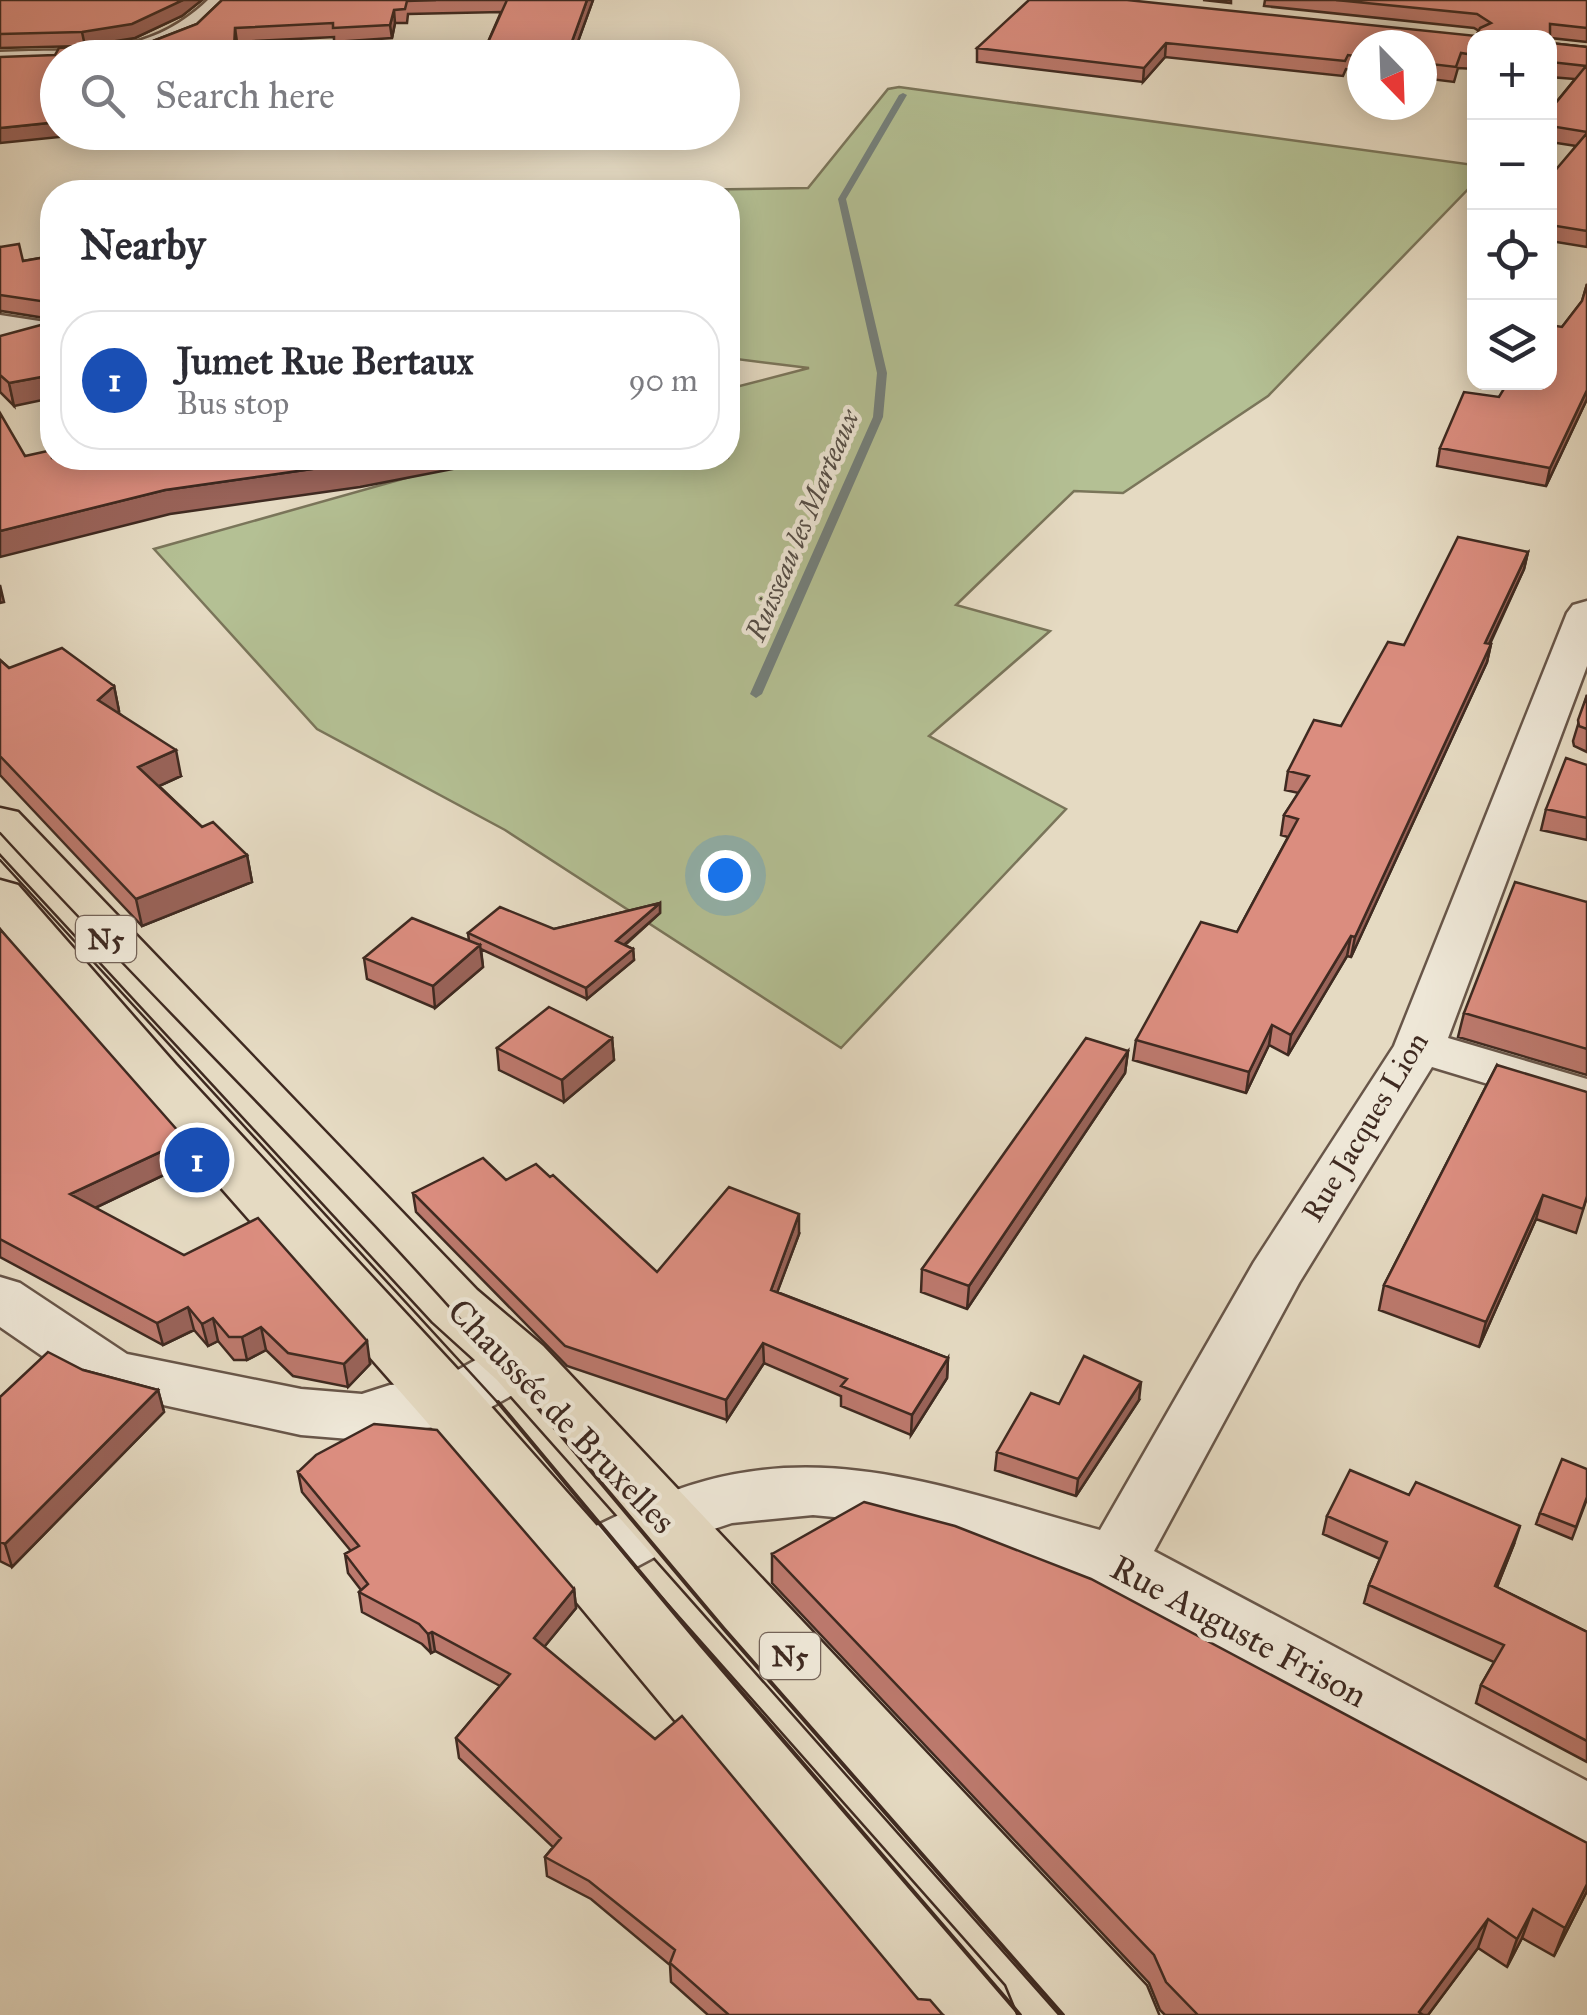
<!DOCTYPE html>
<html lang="en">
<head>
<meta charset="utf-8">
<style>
	:root { --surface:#fff; --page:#f2f2f3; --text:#2b2b33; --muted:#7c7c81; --line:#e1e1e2; --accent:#0f766e }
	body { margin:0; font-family:"IM FELL Great Primer",serif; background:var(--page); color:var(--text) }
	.controls { position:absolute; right:30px; top:30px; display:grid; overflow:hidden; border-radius:20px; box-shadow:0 5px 25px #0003 }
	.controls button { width:90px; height:90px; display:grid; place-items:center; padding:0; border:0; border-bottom:2px solid var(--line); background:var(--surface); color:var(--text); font:50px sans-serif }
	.compass { position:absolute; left:1347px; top:30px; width:90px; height:90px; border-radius:50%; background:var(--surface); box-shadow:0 5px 25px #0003; rotate:157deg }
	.you { position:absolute; left:725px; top:875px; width:35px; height:35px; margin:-25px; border:8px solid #fff; border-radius:50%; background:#1a73e8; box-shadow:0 0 0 15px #1a73e833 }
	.badge { display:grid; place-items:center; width:65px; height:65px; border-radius:50%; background:var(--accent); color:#fff; font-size:32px; font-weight:700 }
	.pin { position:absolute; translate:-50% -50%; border:5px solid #fff; box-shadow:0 2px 10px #0006 }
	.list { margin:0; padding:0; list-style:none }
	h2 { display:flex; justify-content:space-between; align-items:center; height:130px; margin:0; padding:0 40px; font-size:42px }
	h2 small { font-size:32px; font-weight:400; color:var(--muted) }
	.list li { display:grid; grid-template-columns:65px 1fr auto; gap:30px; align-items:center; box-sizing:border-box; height:140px; margin:0 20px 20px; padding:0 20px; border:2px solid var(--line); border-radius:40px }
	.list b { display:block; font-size:38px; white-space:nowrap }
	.list p { margin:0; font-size:32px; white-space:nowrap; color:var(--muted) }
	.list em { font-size:32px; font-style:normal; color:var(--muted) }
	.icon { flex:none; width:55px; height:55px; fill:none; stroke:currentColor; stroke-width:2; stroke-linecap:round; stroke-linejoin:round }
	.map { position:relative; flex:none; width:1587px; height:2015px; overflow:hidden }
	.search { position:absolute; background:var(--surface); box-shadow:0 5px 25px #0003; left:40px; top:40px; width:700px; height:110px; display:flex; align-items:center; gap:25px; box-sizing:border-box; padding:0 35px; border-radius:55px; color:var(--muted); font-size:38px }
	.panel { position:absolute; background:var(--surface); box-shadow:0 5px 25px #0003; left:40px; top:180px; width:700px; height:290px; border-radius:40px }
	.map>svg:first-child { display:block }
	.green { fill:#b4c094; stroke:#7a755a; stroke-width:2.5 }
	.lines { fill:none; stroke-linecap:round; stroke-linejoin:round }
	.stream { fill:#74807c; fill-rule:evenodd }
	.minor-casing { stroke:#685649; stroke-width:5 }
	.major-casing { stroke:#3f2a21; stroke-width:5 }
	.minor { fill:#eee7d7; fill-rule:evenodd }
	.major { fill:#e5dac2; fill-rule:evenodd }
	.tram-far1 { stroke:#3f2a21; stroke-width:2.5 }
	.tram { stroke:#3f2a21; stroke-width:4 }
	.wall { fill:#bc796d; stroke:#3f2a21; stroke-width:2.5 }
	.shaded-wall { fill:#996359; stroke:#3f2a21; stroke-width:2.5 }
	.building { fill:#db8d7f; stroke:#3f2a21; stroke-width:2.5 }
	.labels { text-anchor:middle; stroke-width:9; stroke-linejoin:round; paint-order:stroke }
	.far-water-label { font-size:28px; font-style:italic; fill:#554e47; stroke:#eee7d7 }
	.shield { fill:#eee7d7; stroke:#746358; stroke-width:2.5 }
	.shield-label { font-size:28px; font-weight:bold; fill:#3f2a21 }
	.street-label { font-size:30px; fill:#3f2a21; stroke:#eee7d7 }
	.near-street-label { font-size:35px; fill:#3f2a21; stroke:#eee7d7 }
</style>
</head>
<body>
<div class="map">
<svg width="1587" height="2015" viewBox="0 0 1587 2015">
	<rect width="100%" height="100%" fill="#e5dac2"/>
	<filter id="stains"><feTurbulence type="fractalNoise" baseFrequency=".002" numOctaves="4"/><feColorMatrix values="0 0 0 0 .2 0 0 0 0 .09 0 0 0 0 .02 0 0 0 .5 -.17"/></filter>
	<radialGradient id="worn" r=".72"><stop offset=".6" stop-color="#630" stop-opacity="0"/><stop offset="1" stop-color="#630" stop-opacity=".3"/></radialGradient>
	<!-- green -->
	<path class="green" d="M899 87 1474 165V183L1268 396 1123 493 1074 491 956 605 1050 631 929 736 1066 809 841 1048 505 830 317 729 154 549 477 458H728V389L809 368 728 358V192H540L808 188 888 89Z"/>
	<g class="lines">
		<!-- stream -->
		<path class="stream" d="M903 93 907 95 846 199 887 373 883 417 762 694 756 698 750 694 873 417 877 373 838 199 899 95Z"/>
		<defs>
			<path id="minor" d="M208 0H234C188 60 126 58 58 58V65L0 68V52C81 48 145 60 208 0Z
				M0 315 52 323V339L0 335Z
				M1587 601V666L1448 1038 1587 1079V1114L1432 1067 1299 1283 1154 1551 1587 1781V1849L1562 1840 1098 1582 887 1522 813 1515 732 1523 696 1535 610 1581 587 1588 564 1581 555 1562C569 1534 600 1525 627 1511 797 1426 931 1484 1100 1530L1254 1262 1394 1046 1567 613 1573 605Z
				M0 1277 20 1283 127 1354 301 1389 362 1394 390 1385 438 1381 499 1347 520 1341 541 1347 550 1363 541 1379 470 1419 449 1426 391 1431 362 1440 301 1435 90 1389 0 1327Z"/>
			<path id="major" d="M0 808 18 812 477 1290 543 1346 1146 1986 1158 2015H1061L497 1380 433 1322 0 853Z
				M0 880 18 885 176 1065 472 1385 1004 1986 1016 2015H920L426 1421 136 1091 0 929Z"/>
		</defs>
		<!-- minor casing -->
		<use href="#minor" class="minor-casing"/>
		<!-- major casing -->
		<use href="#major" class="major-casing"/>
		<!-- minor -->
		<use href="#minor" class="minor"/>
		<!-- major -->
		<use href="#major" class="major"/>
		<!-- tram-far1 -->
		<path class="tram-far1" d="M0 833C176 1025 366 1205 535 1405
			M0 860 500 1405"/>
		<!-- tram -->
		<path class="tram" d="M498 1402 700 1644 1020 2015
			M533 1402 724 1629 1063 2015"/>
	</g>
	<!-- wall -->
	<path class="wall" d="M0 0H202L182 16 135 38 85 46 153 41 197 24 222 0H593L572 58H481L501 12 408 14 407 23H395L392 38 334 42V37L237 42 236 58H58L89 134 55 55 84 46 0 48Z
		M1203 0H1231V3Z
		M1265 0H1587V42L1550 38V43L1587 47V247L1550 241V184L1576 146 1550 142V110L1575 79 1550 77V38H1474V69L1458 68 1454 82 1422 78V45H1362V71L1346 69 1343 76 1165 57 1143 82 977 62V48L1476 36 1479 31 1474 28 1264 6Z
		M0 247 23 261 52 256V317L51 319 1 311 0 313Z
		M1587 284V399L1546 486 1437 466 1440 448 1499 397 1562 327 1582 301Z
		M0 336 14 406 0 392Z
		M1528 552 1524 569 1490 644H1491L1487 662 1351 957 1347 956 1288 1055 1269 1045 1246 1093 1133 1060 1136 1040 1237 932 1288 837 1281 835 1284 815 1299 793 1285 790 1288 771 1341 726 1404 645Z
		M0 660 9 668 114 686 119 711 118 712 181 776 159 786 202 827 247 855 252 882 142 926 0 775Z
		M1587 695V752L1574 746 1573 741Z
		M1587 765V840L1541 830 1546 809Z
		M1587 902V1075L1458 1037 1464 1013Z
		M660 903V913L625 945 633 949 634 960 587 999 481 949 483 967 435 1008 367 979 364 958 469 941 468 933 554 929Z
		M0 929 191 1162 95 1208 370 1364 348 1387 293 1376 266 1350 247 1360H234L218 1341 208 1346 194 1330 163 1345 0 1257Z
		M612 1038 614 1060 564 1102 499 1070 497 1048Z
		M1128 1051 1125 1073 967 1309 921 1292 922 1269Z
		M1497 1065 1587 1197 1576 1233 1536 1219 1479 1347 1379 1310 1384 1285Z
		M506 1180 657 1272 799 1234 777 1292 948 1358 947 1378 911 1435 841 1406V1396L764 1363 727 1420 567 1366 416 1212 413 1193Z
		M83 1370 158 1390 164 1412 12 1567 0 1561V1397Z
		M1139 1400 1076 1496 995 1470 997 1452 1059 1404Z
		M298 1472 574 1589 576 1608 544 1647 918 1999 943 2015H708L671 1982 670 1965 591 1899 547 1876 545 1857 553 1847 459 1758 456 1738 500 1686 435 1651 431 1653 422 1644 362 1612 359 1592 361 1590 348 1573 345 1554 351 1551 302 1492Z
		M1587 1499 1572 1539 1536 1524 1540 1513Z
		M1327 1516 1514 1544 1497 1587 1587 1632V1762L1476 1703 1481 1685 1494 1662 1364 1603 1369 1585 1380 1559 1323 1534Z
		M772 1554 1587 1891 1554 1956 1522 1938 1507 1967 1478 1948 1428 2015H1165L1160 2010 1149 1983 772 1583Z"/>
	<!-- shaded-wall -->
	<path class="shaded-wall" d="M183 0H202L182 16 135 38 85 46 82 32Z
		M587 0H593L572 58H566Z
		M394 10 395 23 392 38 390 25Z
		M235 28 237 42 236 58 234 49Z
		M1166 43 1165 57 1143 82 1144 68Z
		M58 122V132H88L89 134 0 143V128Z
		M52 297V317L51 319 47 302Z
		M52 375V398L14 406 9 383Z
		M1587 390V399L1546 486 1550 468Z
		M389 458H467L468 466 360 487 170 514 0 557V531L165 490Z
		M1528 552 1524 569 1481 661 1485 643Z
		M0 585 4 602 0 603Z
		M1491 644 1487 662 1351 957 1355 937Z
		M114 686 119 711 104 725 98 700Z
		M176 750 181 776 144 793 138 767Z
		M247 855 252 882 142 926 136 899Z
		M660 903V913L617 951 616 941Z
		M1351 936 1347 956 1288 1055 1291 1035Z
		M480 945 483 967 435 1008 433 986Z
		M633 949 634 960 587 999 586 988Z
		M1272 1025 1269 1045 1246 1093 1249 1072Z
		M612 1038 614 1060 564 1102 562 1080Z
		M1128 1051 1125 1073 967 1309 969 1286Z
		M186 1140 191 1162 76 1217 70 1194Z
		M1543 1195 1536 1219 1479 1347 1486 1322Z
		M799 1214V1234L771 1309V1290Z
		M188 1307 194 1330 163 1345 157 1323Z
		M213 1318 218 1341 208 1346 202 1324Z
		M261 1327 266 1350 247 1360 242 1337Z
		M367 1341 370 1364 348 1387 344 1364Z
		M763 1343 764 1363 727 1420 726 1400Z
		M948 1358 947 1378 911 1435 912 1415Z
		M1141 1382 1139 1400 1076 1496 1078 1479Z
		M158 1390 164 1412 12 1567 5 1544Z
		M1520 1526 1514 1544 1490 1604 1495 1586Z
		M574 1589 576 1608 536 1657 534 1638Z
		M432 1632 435 1651 431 1653 428 1634Z
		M1587 1884V1891L1554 1956 1565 1928Z
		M1533 1909 1522 1938 1507 1967 1517 1939Z
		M1488 1919 1478 1948 1428 2015H1417Z"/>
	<!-- building -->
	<path class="building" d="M0 0H183L132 24 82 32 0 34Z
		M222 0H436L407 1 405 9 394 10 390 25 333 28V23L235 28 234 49 151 53 152 58H58V122L0 128V57L55 55 59 48 153 41 197 24Z
		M507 0H587L566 58H481Z
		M1029 0H1127L1476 36 1480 28 1491 23 1477 14 1336 0H1587V28L1550 24V43L1587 47V132L1550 126V110L1586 66 1550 62V38H1474V55L1461 53 1456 67 1422 63V45H1362V57L1348 55 1345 61 1166 43 1144 68 977 48Z
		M1587 133V231L1550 225V184L1553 173Z
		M19 244 23 261 52 256V297L47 302 0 295V247Z
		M1587 284V390L1550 468 1440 448 1464 392 1499 397 1508 382H1550V325L1562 327 1582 301Z
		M52 322V375L9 383 0 375V336Z
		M0 413 25 456 52 450V458H389L165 490 0 531Z
		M1458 537 1528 552 1485 643 1491 644 1355 937 1351 936 1291 1035 1272 1025 1249 1072 1136 1040 1201 922 1237 932 1298 819 1284 815 1309 776 1288 771 1314 720 1341 726 1388 642 1404 645Z
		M62 648 114 686 98 700 176 750 138 767 202 827 213 822 247 855 136 899 0 756V660L9 668Z
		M1587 695V729L1579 726 1578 720Z
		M1566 758 1587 765V818L1546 809Z
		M1515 882 1587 902V1049L1464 1013Z
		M660 903 616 941 633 949 586 988 468 933 500 907 554 929Z
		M412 918 480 945 433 986 364 958Z
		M0 929 186 1140 70 1194 184 1255 258 1218 367 1341 344 1364 288 1353 261 1327 242 1337H229L213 1318 202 1324 188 1307 157 1323 0 1239Z
		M549 1007 612 1038 562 1080 497 1048Z
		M1086 1038 1128 1051 969 1286 922 1269Z
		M1497 1065 1587 1092V1196L1583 1209 1543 1195 1486 1322 1384 1285Z
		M483 1158 506 1180 536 1164 550 1177 553 1175 657 1272 729 1187 799 1214 771 1290 948 1358 912 1415 841 1386 847 1379 763 1343 726 1400 565 1346 413 1193Z
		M48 1352 83 1370 158 1390 5 1544 0 1542V1397Z
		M1084 1356 1141 1382 1078 1479 997 1452 1031 1393 1059 1404Z
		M374 1424 437 1430 574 1589 534 1638 655 1739 682 1716 918 1999 930 2000 943 2015H729L670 1963 675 1950 589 1881 545 1857 561 1838 456 1738 510 1674 432 1632 428 1634 419 1624 359 1592 368 1584 345 1554 359 1546 298 1472 316 1455Z
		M1562 1459 1587 1469V1497L1576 1527 1540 1513Z
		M1350 1470 1409 1495 1416 1482 1520 1526 1495 1586 1587 1632V1741L1481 1685 1504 1645 1369 1585 1387 1542 1327 1516Z
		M864 1502 955 1526 1091 1579 1587 1843V1884L1565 1928 1533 1909 1517 1939 1488 1919 1419 2012 1423 2015H1198L1166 1982 1154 1955 772 1554Z"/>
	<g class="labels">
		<!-- far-water labels -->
		<g class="far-water-label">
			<text transform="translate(802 525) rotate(-67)" y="10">Ruisseau les Marteaux</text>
		</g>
		<!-- shield labels -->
		<g class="shield">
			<rect x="76" y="916" width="60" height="46" rx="8"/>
			<rect x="760" y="1633" width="60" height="46" rx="8"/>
		</g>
		<g class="shield-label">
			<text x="106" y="949">N5</text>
			<text x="790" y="1666">N5</text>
		</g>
		<!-- street labels -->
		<g class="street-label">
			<text transform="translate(1365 1127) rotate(-59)" y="10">Rue Jacques Lion</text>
		</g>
		<!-- near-street labels -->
		<g class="near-street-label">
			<text transform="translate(562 1416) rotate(46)" y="12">Chaussée de Bruxelles</text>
			<text transform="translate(1239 1631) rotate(28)" y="12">Rue Auguste Frison</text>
		</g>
	</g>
	<rect width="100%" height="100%" filter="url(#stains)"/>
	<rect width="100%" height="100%" fill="url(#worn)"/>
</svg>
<div class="controls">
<button>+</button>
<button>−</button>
<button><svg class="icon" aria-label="locate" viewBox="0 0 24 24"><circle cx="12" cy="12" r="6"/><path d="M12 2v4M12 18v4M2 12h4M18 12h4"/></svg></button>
<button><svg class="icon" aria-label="layers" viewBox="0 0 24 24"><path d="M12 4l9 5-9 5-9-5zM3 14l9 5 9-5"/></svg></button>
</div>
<svg class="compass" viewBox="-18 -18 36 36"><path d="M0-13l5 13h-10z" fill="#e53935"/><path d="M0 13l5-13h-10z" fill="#7c7c81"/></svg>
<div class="you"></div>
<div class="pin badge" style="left:197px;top:1160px;background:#1a4fb4">1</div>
<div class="search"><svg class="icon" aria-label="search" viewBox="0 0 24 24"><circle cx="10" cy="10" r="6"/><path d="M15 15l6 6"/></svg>Search here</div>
<section class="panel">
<h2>Nearby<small></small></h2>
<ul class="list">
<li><span class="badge" style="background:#1a4fb4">1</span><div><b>Jumet Rue Bertaux</b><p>Bus stop</p></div><em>90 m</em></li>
</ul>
</section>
</div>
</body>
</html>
